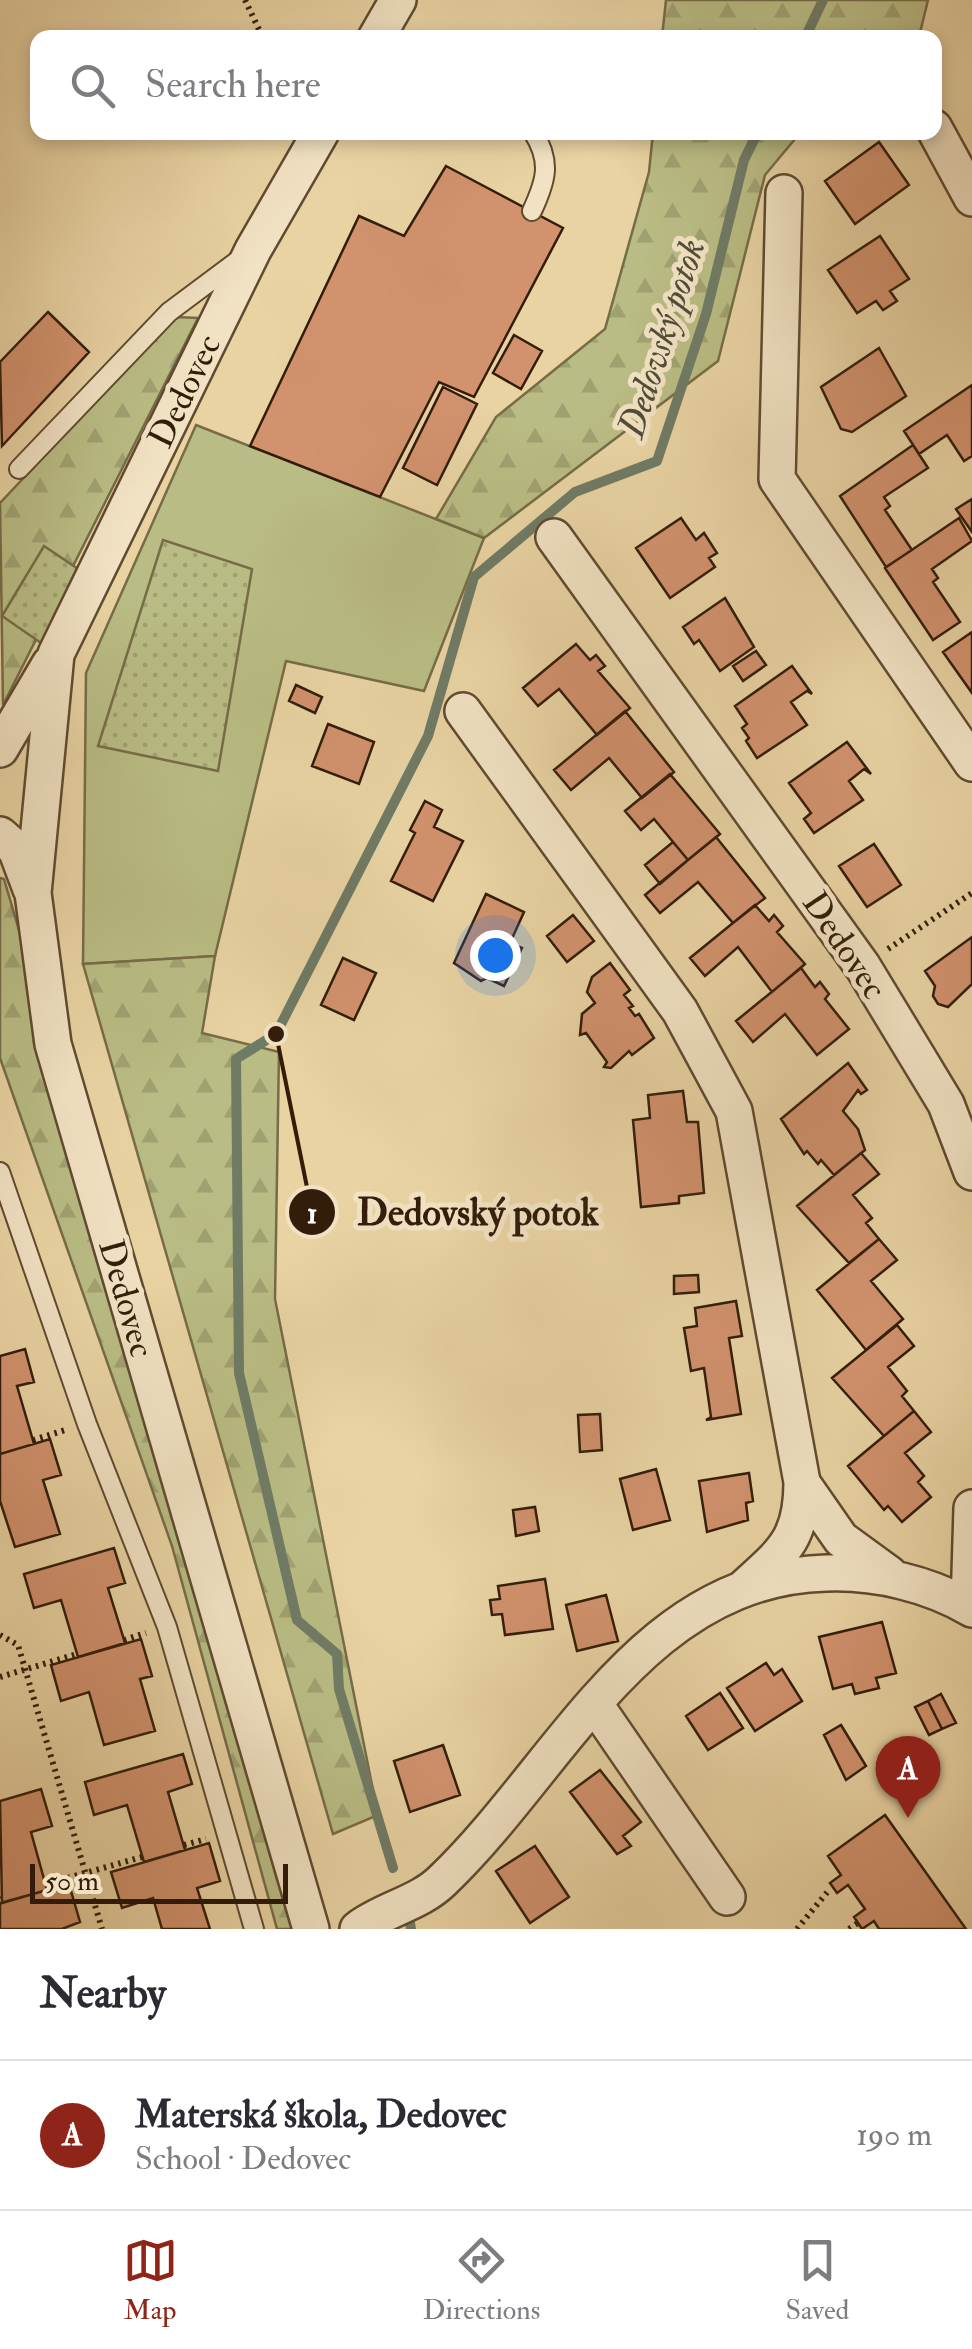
<!DOCTYPE html>
<html lang="en">
<head>
<meta charset="utf-8">
<style>
	:root { --surface:#fff; --page:#f2f2f3; --text:#2b2b33; --muted:#7c7c81; --line:#e1e1e2; --accent:#8f2418 }
	body { margin:0; font-family:"IM FELL Double Pica",serif; background:var(--page); color:var(--text) }
	.scale { position:absolute; left:30px; bottom:25px; width:258px; box-sizing:border-box; padding-left:10px; border:5px solid #331d0a; border-top:0; font-size:28px; line-height:35px; white-space:nowrap; color:#331d0a; -webkit-text-stroke:8px #f1e2c3; paint-order:stroke }
	.you { position:absolute; left:495px; top:955px; width:35px; height:35px; margin:-25px; border:8px solid #fff; border-radius:50%; background:#1a73e8; box-shadow:0 0 0 15px #1a73e833 }
	.badge { display:grid; place-items:center; width:65px; height:65px; border-radius:50%; background:var(--accent); color:#fff; font-size:32px; font-weight:700 }
	.pin { position:absolute; translate:-50% -82px; filter:drop-shadow(0 2px 5px #0008) }
	.pin::after { content:''; position:absolute; top:52px; width:35px; height:30px; background:inherit; clip-path:polygon(0 0,100% 0,50% 100%) }
	.list { margin:0; padding:0; list-style:none }
	h2 { display:flex; justify-content:space-between; align-items:center; height:130px; margin:0; padding:0 40px; font-size:42px }
	h2 small { font-size:32px; font-weight:400; color:var(--muted) }
	.list li { display:grid; grid-template-columns:65px 1fr auto; gap:30px; align-items:center; box-sizing:border-box; height:150px; padding:0 40px; border-top:2px solid var(--line) }
	.list b { display:block; font-size:38px; white-space:nowrap }
	.list p { margin:0; font-size:32px; white-space:nowrap; color:var(--muted) }
	.list em { font-size:32px; font-style:normal; color:var(--muted) }
	.icon { flex:none; width:55px; height:55px; fill:none; stroke:currentColor; stroke-width:2; stroke-linecap:round; stroke-linejoin:round }
	.map { position:relative; flex:none; width:972px; height:1929px; overflow:hidden }
	.search { position:absolute; background:var(--surface); box-shadow:0 5px 15px #0003; left:30px; right:30px; top:30px; height:110px; display:flex; align-items:center; gap:25px; box-sizing:border-box; padding:0 35px; border-radius:20px; color:var(--muted); font-size:38px }
	.sheet { height:280px; background:var(--surface) }
	nav { display:flex; justify-content:space-around; align-items:center; box-sizing:border-box; height:140px; border-top:2px solid var(--line); background:var(--surface); font-size:28px; color:var(--muted) }
	nav a { display:grid; justify-items:center; gap:5px }
	nav .on { color:var(--accent) }
	.map>svg:first-child { display:block }
	.grass { fill:#b9bc84; stroke:#766c47; stroke-width:2.5 }
	.forest { fill:url(#forest-firs); stroke:#766c47; stroke-width:2.5 }
	.park { fill:url(#park-dots); stroke:#766c47; stroke-width:2.5 }
	.lines { fill:none; stroke-linecap:round; stroke-linejoin:round }
	.stream { stroke:#707b65; stroke-width:10 }
	.building { fill:#d1926d; stroke:#331d0a; stroke-width:2.5 }
	.service-casing { stroke:#604a30; stroke-width:22 }
	.minor-casing { stroke:#604a30; stroke-width:40 }
	.path { stroke:#331d0a; stroke-width:6; stroke-dasharray:2.5 5; stroke-linecap:butt }
	.service { stroke:#f1e2c3; stroke-width:18 }
	.minor { stroke:#f1e2c3; stroke-width:35 }
	.labels { text-anchor:middle; stroke-width:10; stroke-linejoin:round; paint-order:stroke }
	.street-label { font-size:35px; fill:#331d0a; stroke:#f1e2c3 }
	.water-label { font-size:38px; font-style:italic; fill:#514c38; stroke:#f1e2c3 }
	.leader { fill:none; stroke:#331d0a; stroke-width:4 }
	.callout-dot { fill:#331d0a; stroke:#f1e2c3; stroke-width:4 }
	.mark-label { font-size:30px; text-anchor:middle; font-weight:bold; fill:#fff }
	.callout-label { font-size:38px; text-anchor:middle; font-weight:bold; fill:#331d0a; stroke:#f1e2c3; stroke-width:10; stroke-linejoin:round; paint-order:stroke }
</style>
</head>
<body>
<div class="map">
<svg width="972" height="1929" viewBox="0 0 972 1929">
	<defs>
		<pattern id="forest-firs" width="22" height="20" patternUnits="userSpaceOnUse" patternTransform="scale(2.5)"><rect width="22" height="20" fill="#b9bc84"/><path d="M5 1l3.5 6h-7zM16 11l3.5 6h-7z" fill="#a0a171"/></pattern>
		<pattern id="park-dots" width="8" height="8" patternUnits="userSpaceOnUse" patternTransform="scale(2.5)"><rect width="8" height="8" fill="#b9bc84"/><path d="M2 2h.1M6 6h.1" fill="none" stroke="#a0a171" stroke-width="1.8" stroke-linecap="round"/></pattern>
	</defs>
	<rect width="100%" height="100%" fill="#e9d3a3"/>
	<filter id="stains"><feTurbulence type="fractalNoise" baseFrequency=".002" numOctaves="4"/><feColorMatrix values="0 0 0 0 .2 0 0 0 0 .09 0 0 0 0 .02 0 0 0 .5 -.17"/></filter>
	<radialGradient id="worn" r=".72"><stop offset=".6" stop-color="#630" stop-opacity="0"/><stop offset="1" stop-color="#630" stop-opacity=".3"/></radialGradient>
	<!-- grass -->
	<path class="grass" d="M196 425 484 538 424 691 286 661 215 956 83 964 86 673Z"/>
	<!-- forest -->
	<path class="forest" d="M666 0H928L919 37H662Z
		M653 133H800L765 175 718 361 484 538 436 519 496 417 605 329 649 172Z
		M175 317 198 318 3 705 0 503Z
		M0 878 4 879 311 1929H277L172 1546 0 1058Z
		M215 956 202 1033 279 1052 275 1299 378 1815 333 1834 83 964Z"/>
	<!-- park -->
	<path class="park" d="M163 540 252 569 218 771 98 746Z
		M44 546 81 571 41 643 2 616Z"/>
	<g class="lines">
		<!-- stream -->
		<path class="stream" d="M805 38 823 0
			M393 1868 339 1689 337 1654 297 1620 239 1373 236 1059 276 1034 428 736 474 577 575 492 657 461 706 314 744 160 758 132
			M410 1923 411 1929"/>
	</g>
	<!-- building -->
	<path class="building" d="M879 142 909 185 855 224 825 181Z
		M446 166 563 228 474 397 439 382 380 497 250 446 359 216 404 236Z
		M880 236 909 279 890 291 897 301 883 310 876 301 857 313 828 270Z
		M48 312 89 352 2 446 0 362Z
		M514 335 542 351 521 389 493 373Z
		M879 348 906 396 852 432 841 429 821 387Z
		M972 385V456L964 461 947 435 919 454 904 431Z
		M443 387 477 404 437 485 403 468Z
		M913 445 928 468 884 497 890 506 885 510 912 550 886 567 840 496Z
		M972 499V532L956 509Z
		M681 518 696 540 704 533 717 553 709 558 715 567 670 598 636 548Z
		M959 518 972 541 932 569 938 578 933 582 960 622 933 640 885 568Z
		M725 598 754 647 720 671 699 640 694 644 683 627Z
		M972 632V693L943 652Z
		M576 644 590 660 596 655 605 666 598 671 630 708 597 735 559 689 538 706 523 688Z
		M756 651 766 665 743 681 733 666Z
		M792 666 812 694 807 691 791 702 807 725 757 758 746 741 749 738 742 728 747 724 735 706Z
		M296 685 322 697 315 713 289 701Z
		M625 711 674 772 642 798 609 758 571 790 554 770Z
		M328 724 374 742 359 784 312 766Z
		M847 742 871 774 864 769 849 781 863 800 814 833 804 819 811 813 789 783Z
		M670 774 720 834 688 860 654 819 641 830 625 811Z
		M425 801 442 810 434 827 463 841 433 901 391 881 415 833 410 830Z
		M716 837 765 898 733 923 698 882 660 913 645 895Z
		M673 842 688 860 660 884 645 865Z
		M874 844 901 885 867 907 839 866Z
		M486 894 524 912 510 943 522 948 504 986 487 978 481 981 454 963Z
		M755 905 769 921 774 915 783 926 777 932 805 964 772 992 738 947 705 976 690 958Z
		M573 915 594 941 567 962 547 936Z
		M972 937V984L948 1007 938 1004 933 996 935 986 925 971Z
		M343 958 376 973 354 1020 321 1005Z
		M610 963 630 990 624 995 633 1006 629 1008 635 1016 639 1014 654 1038 632 1055 629 1051 611 1068 604 1067 607 1062 586 1033 580 1035 582 1014 595 1003 587 992 592 977Z
		M801 968 815 987 820 982 829 994 825 999 849 1029 817 1055 785 1014 753 1042 736 1021Z
		M848 1063 867 1090 861 1094 858 1090 843 1111 858 1129 865 1150 834 1175 821 1160 818 1164 807 1151 804 1154 781 1119Z
		M683 1091 687 1122H698L704 1193 679 1196V1203L641 1207 633 1120 650 1118 648 1095Z
		M861 1153 879 1174 853 1195 872 1218 866 1223 879 1239 849 1263 797 1206Z
		M879 1239 897 1260 871 1281 903 1319 866 1350 817 1290Z
		M698 1275 699 1292 674 1294V1276Z
		M736 1301 742 1336 729 1338 741 1414 706 1420 711 1417 704 1368 691 1371 684 1328 697 1326 695 1308Z
		M897 1325 914 1346 888 1367 907 1391 902 1396 914 1411 884 1436 832 1378Z
		M25 1349 34 1382 17 1386 34 1444 0 1454V1356Z
		M914 1411 931 1432 905 1453 924 1476 918 1482 931 1497 902 1522 888 1506 884 1510 848 1466Z
		M600 1414 602 1450 580 1452 578 1415Z
		M50 1439 61 1475 43 1480 60 1534 15 1547 0 1501V1454Z
		M656 1469 670 1520 633 1530 620 1479Z
		M749 1473 753 1501 746 1503 748 1520 707 1532 699 1481Z
		M535 1507 539 1531 516 1536 513 1510Z
		M114 1548 125 1583 108 1588 125 1643 78 1657 61 1600 34 1608 24 1574Z
		M545 1579 553 1629 505 1635 502 1614 492 1615 490 1600 500 1599 498 1586Z
		M606 1595 618 1641 577 1651 566 1605Z
		M882 1622 896 1673 876 1678 879 1688 855 1694 852 1684 833 1689 819 1637Z
		M141 1639 152 1676 140 1679 155 1731 104 1745 89 1692 61 1701 51 1665Z
		M766 1663 774 1675 782 1669 802 1701 755 1731 727 1688Z
		M720 1693 743 1728 708 1750 686 1716Z
		M941 1694 956 1723 942 1729 928 1701Z
		M928 1701 942 1729 929 1735 915 1707Z
		M841 1725 866 1766 846 1780 824 1735Z
		M443 1745 460 1795 410 1812 394 1761Z
		M183 1754 192 1784 168 1792 185 1850 144 1862 127 1805 94 1815 85 1782Z
		M600 1770 641 1822 623 1836 631 1846 617 1854 570 1792Z
		M41 1789 52 1826 31 1832 47 1890 2 1903 0 1801Z
		M885 1815 966 1929H879L874 1921 862 1929 854 1917 865 1909 848 1885 837 1893 830 1883 841 1875 828 1856Z
		M209 1843 220 1881 197 1888 210 1929H162L153 1898 122 1908 111 1872Z
		M535 1846 569 1897 530 1923 496 1871Z
		M69 1884 80 1922 62 1929H0V1903Z"/>
	<g class="lines">
		<defs>
			<path id="service" d="M532 211C546 181 552 162 533 132
				M19 469 169 312 240 259
				M0 1172 87 1424 167 1627 254 1929"/>
			<path id="minor" d="M376 38 398 0
				M934 128 972 198
				M784 193 777 479 972 763
				M554 537 863 967 946 1104 972 1172
				M463 711 680 1011 734 1111 802 1482C802 1537 785 1551 746 1586
				M0 749 50 664
				M0 835 16 849 31 889
				M802 1483 841 1539 889 1574
				M969 1606 972 1508
				M596 1706 727 1897
				M311 1929 53 1044 33 893 56 654 253 250 321 132
				M358 1929C384 1909 419 1904 443 1880 561 1767 641 1578 826 1573 875 1571 930 1584 972 1609"/>
		</defs>
		<!-- service casing -->
		<use href="#service" class="service-casing"/>
		<!-- minor casing -->
		<use href="#minor" class="minor-casing"/>
		<!-- path -->
		<path class="path" d="M245 0 263 38
			M888 949 972 893
			M33 1440 65 1430
			M0 1635 18 1645 102 1929
			M124 1640 146 1633
			M0 1677 77 1654
			M184 1845 206 1839
			M46 1884 142 1857
			M0 1898 1 1897
			M797 1929 829 1890
			M849 1929 858 1923"/>
		<!-- service -->
		<use href="#service" class="service"/>
		<!-- minor -->
		<use href="#minor" class="minor"/>
	</g>
	<g class="labels">
		<!-- street labels -->
		<g class="street-label">
			<text transform="translate(184 391) rotate(-64)" y="12">Dedovec</text>
			<text transform="translate(845 945) rotate(56)" y="12">Dedovec</text>
			<text transform="translate(127 1298) rotate(74)" y="12">Dedovec</text>
		</g>
		<!-- water labels -->
		<g class="water-label">
			<text transform="translate(661 338) rotate(-72)" y="13">Dedovský potok</text>
		</g>
	</g>
	<!-- callouts -->
	<path class="leader" d="M276 1034L312 1212"/>
	<g class="callout-dot">
		<circle cx="276" cy="1034" r="10"/>
		<circle cx="312" cy="1212" r="25"/>
	</g>
	<g class="mark-label">
		<text x="312" y="1223">1</text>
	</g>
	<g class="callout-label">
		<text x="478" y="1225">Dedovský potok</text>
	</g>
	<rect width="100%" height="100%" filter="url(#stains)"/>
	<rect width="100%" height="100%" fill="url(#worn)"/>
</svg>
<div class="scale">50 m</div>
<div class="you"></div>
<div class="pin badge" style="left:908px;top:1818px">A</div>
<div class="search"><svg class="icon" aria-label="search" viewBox="0 0 24 24"><circle cx="10" cy="10" r="6"/><path d="M15 15l6 6"/></svg>Search here</div>
</div>
<section class="sheet">
<h2>Nearby<small></small></h2>
<ul class="list">
<li><span class="badge">A</span><div><b>Materská škola, Dedovec</b><p>School · Dedovec</p></div><em>190 m</em></li>
</ul>
</section>
<nav>
<a class="on"><svg class="icon" aria-label="map" viewBox="0 0 24 24"><path d="M3 6l6-2 6 2 6-2v14l-6 2-6-2-6 2zM9 4v14M15 6v14"/></svg>Map</a>
<a><svg class="icon" aria-label="directions" viewBox="0 0 24 24"><path d="M12 3l9 9-9 9-9-9zM9 14v-3h6M13 9l2 2-2 2"/></svg>Directions</a>
<a><svg class="icon" aria-label="saved" viewBox="0 0 24 24"><path d="M7 4h10v16l-5-4-5 4z"/></svg>Saved</a>
</nav>
</body>
</html>
